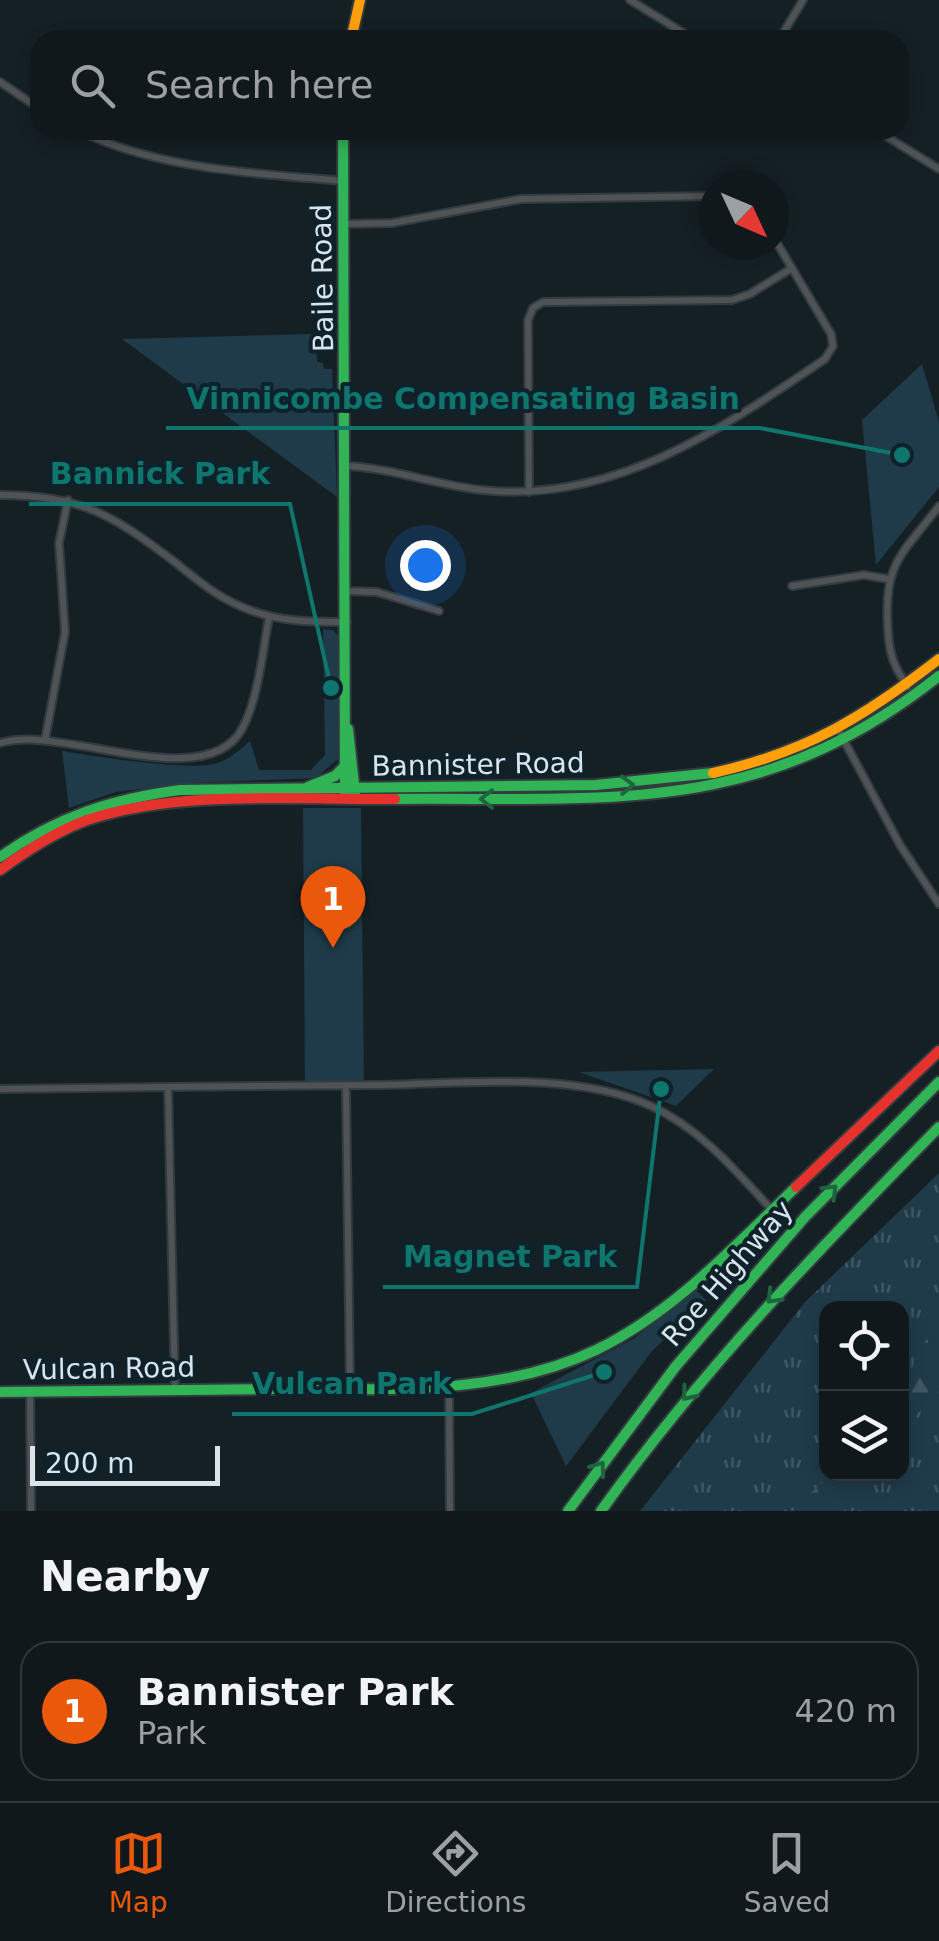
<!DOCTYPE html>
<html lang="en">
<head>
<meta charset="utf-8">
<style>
	:root { --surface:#10181c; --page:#1e2529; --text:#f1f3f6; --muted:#9ca0a3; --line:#30373b; --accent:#ea580c }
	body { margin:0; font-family:"DejaVu Sans",sans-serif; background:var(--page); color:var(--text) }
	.controls { position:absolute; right:30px; bottom:30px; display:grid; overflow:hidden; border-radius:20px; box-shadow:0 5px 15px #0003 }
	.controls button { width:90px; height:90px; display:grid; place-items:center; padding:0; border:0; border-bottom:2px solid var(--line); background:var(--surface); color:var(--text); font:50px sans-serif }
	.compass { position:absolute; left:699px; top:170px; width:90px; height:90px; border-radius:50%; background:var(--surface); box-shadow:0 5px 15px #0003; rotate:134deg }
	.scale { position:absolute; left:30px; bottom:25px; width:190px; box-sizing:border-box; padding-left:10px; border:5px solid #d9e4eb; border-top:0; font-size:28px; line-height:35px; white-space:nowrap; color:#d9e4eb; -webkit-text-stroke:8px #0f222b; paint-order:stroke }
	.you { position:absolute; left:425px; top:565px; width:35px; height:35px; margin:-25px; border:8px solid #fff; border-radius:50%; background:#1a73e8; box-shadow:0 0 0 15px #1a73e833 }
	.badge { display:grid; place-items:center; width:65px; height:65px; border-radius:50%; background:var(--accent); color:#fff; font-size:32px; font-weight:700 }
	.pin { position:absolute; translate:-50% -82px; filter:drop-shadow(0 2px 5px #0008) }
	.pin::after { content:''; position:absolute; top:52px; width:35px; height:30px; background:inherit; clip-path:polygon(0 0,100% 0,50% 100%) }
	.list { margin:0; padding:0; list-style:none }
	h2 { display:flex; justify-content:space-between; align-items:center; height:130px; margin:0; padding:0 40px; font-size:42px }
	h2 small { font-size:32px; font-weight:400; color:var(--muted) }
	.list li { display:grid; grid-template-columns:65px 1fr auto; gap:30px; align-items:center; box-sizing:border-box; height:140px; margin:0 20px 20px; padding:0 20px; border:2px solid var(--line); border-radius:30px }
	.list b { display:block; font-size:38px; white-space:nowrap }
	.list p { margin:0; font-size:32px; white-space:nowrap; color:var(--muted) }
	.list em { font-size:32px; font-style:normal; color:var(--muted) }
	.icon { flex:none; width:55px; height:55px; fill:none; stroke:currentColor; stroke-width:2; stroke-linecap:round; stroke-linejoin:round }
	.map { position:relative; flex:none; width:939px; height:1511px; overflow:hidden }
	.search { position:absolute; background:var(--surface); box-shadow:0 5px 15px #0003; left:30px; right:30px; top:30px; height:110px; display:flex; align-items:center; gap:25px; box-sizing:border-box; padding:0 35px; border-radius:30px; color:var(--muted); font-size:38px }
	.sheet { height:290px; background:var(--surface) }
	nav { display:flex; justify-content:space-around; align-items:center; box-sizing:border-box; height:140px; border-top:2px solid var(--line); background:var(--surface); font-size:28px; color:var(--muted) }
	nav a { display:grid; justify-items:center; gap:5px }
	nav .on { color:var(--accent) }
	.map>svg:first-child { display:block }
	.grass { fill:url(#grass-tufts); fill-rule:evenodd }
	.forest { fill:url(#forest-firs) }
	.park { fill:#1f3b49 }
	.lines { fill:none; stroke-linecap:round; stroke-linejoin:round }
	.street-casing { stroke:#323b3f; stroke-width:10 }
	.fast-casing { stroke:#323b3f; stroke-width:14 }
	.slow-casing { stroke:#323b3f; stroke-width:14 }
	.jam-casing { stroke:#323b3f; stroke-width:14 }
	.street { stroke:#505356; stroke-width:6 }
	.fast { stroke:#30b455; stroke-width:10 }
	.slow { stroke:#ff9f0a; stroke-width:10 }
	.jam { stroke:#e5322d; stroke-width:10 }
	.oneway { stroke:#1e643e }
	.labels { text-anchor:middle; stroke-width:8; stroke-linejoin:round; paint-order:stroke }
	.street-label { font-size:28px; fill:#d9e4eb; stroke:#0f222b }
	.leader { fill:none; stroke:#0f766e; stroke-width:4 }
	.callout-dot { fill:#0f766e; stroke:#0f222b; stroke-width:4 }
	.callout-label { font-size:30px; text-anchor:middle; font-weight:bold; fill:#0f766e; stroke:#0f222b; stroke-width:8; stroke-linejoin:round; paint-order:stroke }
</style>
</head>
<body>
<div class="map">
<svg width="939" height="1511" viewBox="0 0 939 1511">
	<defs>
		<pattern id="grass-tufts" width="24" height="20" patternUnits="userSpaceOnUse" patternTransform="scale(2.5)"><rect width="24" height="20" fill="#1f3b49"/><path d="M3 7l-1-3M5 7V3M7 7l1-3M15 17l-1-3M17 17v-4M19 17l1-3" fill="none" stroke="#3f5763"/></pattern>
		<pattern id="forest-firs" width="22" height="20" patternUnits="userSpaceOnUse" patternTransform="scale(2.5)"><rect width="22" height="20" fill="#1f3b49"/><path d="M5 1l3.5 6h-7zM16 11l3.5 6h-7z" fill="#3f5763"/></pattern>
	</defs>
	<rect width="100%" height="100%" fill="#152025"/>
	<!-- grass -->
	<path class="grass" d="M939 1173V1511H640L805 1302ZM826 1308H902V1474H826Z"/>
	<!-- forest -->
	<path class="forest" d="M939 1317V1391L909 1423 902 1415C901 1379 922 1348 939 1317Z
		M834 1474H862L828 1511H793L796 1505Z"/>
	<!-- park -->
	<path class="park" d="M316 334 317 362 323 363 324 369H332L337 497 122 339Z
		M922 364 939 422V487L876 565 862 420Z
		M323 629 333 630 338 636V759L316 778 191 783 116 792 69 808 62 751C92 756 194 772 218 763 231 758 240 750 250 741L259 770H311L325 755Z
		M303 808H361L364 1081H305Z
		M714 1069 676 1106 579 1072Z
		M696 1290 706 1300 652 1351 566 1466 531 1393 633 1339Z"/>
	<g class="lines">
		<defs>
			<path id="street" d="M630 0 695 40
				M779 40 803 0
				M0 82 40 109
				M77 130C161 170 252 173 343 181
				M876 130 939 169
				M344 224 392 223 521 199 714 196
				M346 466C392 468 436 485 482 490 613 504 722 429 825 359L833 346 831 334 774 238
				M529 492 528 320 533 308 543 302 732 300 750 294 792 268
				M0 495C81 495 113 515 176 563 196 579 216 596 240 606 275 622 310 622 347 622
				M792 586 864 575 888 579
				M346 591 377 592 439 611
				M908 687C894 667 889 654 888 630 883 563 901 556 939 506
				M839 731 900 845 939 904
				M45 740 65 632 59 543 68 500
				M0 743C25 736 50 741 76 745 122 751 215 779 242 729 258 700 263 650 269 617
				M346 1086 350 1388
				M168 1087 175 1390
				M0 1089C124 1087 249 1086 373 1085 459 1084 573 1070 651 1106 701 1129 736 1171 772 1210
				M449 1388 450 1511
				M30 1392 31 1511"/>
			<path id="fast" d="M343 130 345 792
				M348 729 355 793
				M308 787 335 776 344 767
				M395 799C610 797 760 818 939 676
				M0 857C56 817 112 799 180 790L596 785 713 773
				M0 1392C94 1391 188 1390 282 1389 385 1389 500 1396 596 1350 673 1313 736 1245 796 1187
				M568 1511 676 1366 805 1217 939 1082
				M601 1511C701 1371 819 1249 939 1127"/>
			<path id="slow" d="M351 40 360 0
				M713 773C807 752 864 717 939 659"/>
			<path id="jam" d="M0 870C27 850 55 832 87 820 179 789 298 800 395 799
				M796 1187 939 1051"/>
		</defs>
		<!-- street casing -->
		<use href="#street" class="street-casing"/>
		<!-- fast casing -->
		<use href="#fast" class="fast-casing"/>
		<!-- slow casing -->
		<use href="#slow" class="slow-casing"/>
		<!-- jam casing -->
		<use href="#jam" class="jam-casing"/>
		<!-- street -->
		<use href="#street" class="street"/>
		<!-- fast -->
		<use href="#fast" class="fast"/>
		<!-- slow -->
		<use href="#slow" class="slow"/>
		<!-- jam -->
		<use href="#jam" class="jam"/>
	</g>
	<!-- one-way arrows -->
	<defs><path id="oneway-chevron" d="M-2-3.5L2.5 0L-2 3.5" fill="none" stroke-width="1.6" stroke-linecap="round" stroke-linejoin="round" transform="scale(2.5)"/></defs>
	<g class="oneway">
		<use href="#oneway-chevron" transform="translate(627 785) rotate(-1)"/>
		<use href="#oneway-chevron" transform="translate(487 799) rotate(180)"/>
		<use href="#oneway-chevron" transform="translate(831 1191) rotate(-45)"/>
		<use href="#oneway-chevron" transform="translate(773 1297) rotate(134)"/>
		<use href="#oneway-chevron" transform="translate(688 1394) rotate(130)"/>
		<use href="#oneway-chevron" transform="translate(599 1468) rotate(-54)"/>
	</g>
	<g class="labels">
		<!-- street labels -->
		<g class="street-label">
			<text transform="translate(322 278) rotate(-91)" y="10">Baile Road</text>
			<text transform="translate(478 764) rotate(-1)" y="10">Bannister Road</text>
			<text transform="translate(727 1273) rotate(-49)" y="10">Roe Highway</text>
			<text transform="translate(109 1368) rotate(-1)" y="10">Vulcan Road</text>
		</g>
	</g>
	<!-- callouts -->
	<path class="leader" d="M902 455L760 428H166M331 688L290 504H29M661 1089L637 1287H383M604 1372L472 1414H232"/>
	<g class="callout-dot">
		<circle cx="902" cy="455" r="10"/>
		<circle cx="331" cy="688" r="10"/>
		<circle cx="661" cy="1089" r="10"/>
		<circle cx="604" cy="1372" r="10"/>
	</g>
	<g class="callout-label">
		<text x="463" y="409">Vinnicombe Compensating Basin</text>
		<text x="160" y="484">Bannick Park</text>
		<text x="510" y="1267">Magnet Park</text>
		<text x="352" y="1394">Vulcan Park</text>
	</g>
</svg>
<div class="controls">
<button><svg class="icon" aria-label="locate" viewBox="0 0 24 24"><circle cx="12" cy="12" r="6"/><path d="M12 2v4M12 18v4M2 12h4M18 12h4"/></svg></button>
<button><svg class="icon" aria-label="layers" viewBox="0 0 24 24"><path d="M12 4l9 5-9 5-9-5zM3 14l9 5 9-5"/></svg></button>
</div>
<svg class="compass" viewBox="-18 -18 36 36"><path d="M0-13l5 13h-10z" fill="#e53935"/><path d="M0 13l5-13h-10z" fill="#9ca0a3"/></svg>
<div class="scale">200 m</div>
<div class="you"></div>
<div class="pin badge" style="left:333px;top:948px">1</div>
<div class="search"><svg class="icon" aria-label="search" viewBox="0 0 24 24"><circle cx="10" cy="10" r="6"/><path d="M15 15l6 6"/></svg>Search here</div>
</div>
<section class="sheet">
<h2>Nearby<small></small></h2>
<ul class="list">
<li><span class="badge">1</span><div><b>Bannister Park</b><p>Park</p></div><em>420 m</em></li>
</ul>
</section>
<nav>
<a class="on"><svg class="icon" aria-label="map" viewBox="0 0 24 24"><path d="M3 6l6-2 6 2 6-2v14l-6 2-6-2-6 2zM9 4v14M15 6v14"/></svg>Map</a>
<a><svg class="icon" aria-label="directions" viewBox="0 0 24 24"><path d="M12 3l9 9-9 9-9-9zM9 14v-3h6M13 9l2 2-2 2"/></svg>Directions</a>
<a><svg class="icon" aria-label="saved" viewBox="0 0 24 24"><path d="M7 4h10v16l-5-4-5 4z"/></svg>Saved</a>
</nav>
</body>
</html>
